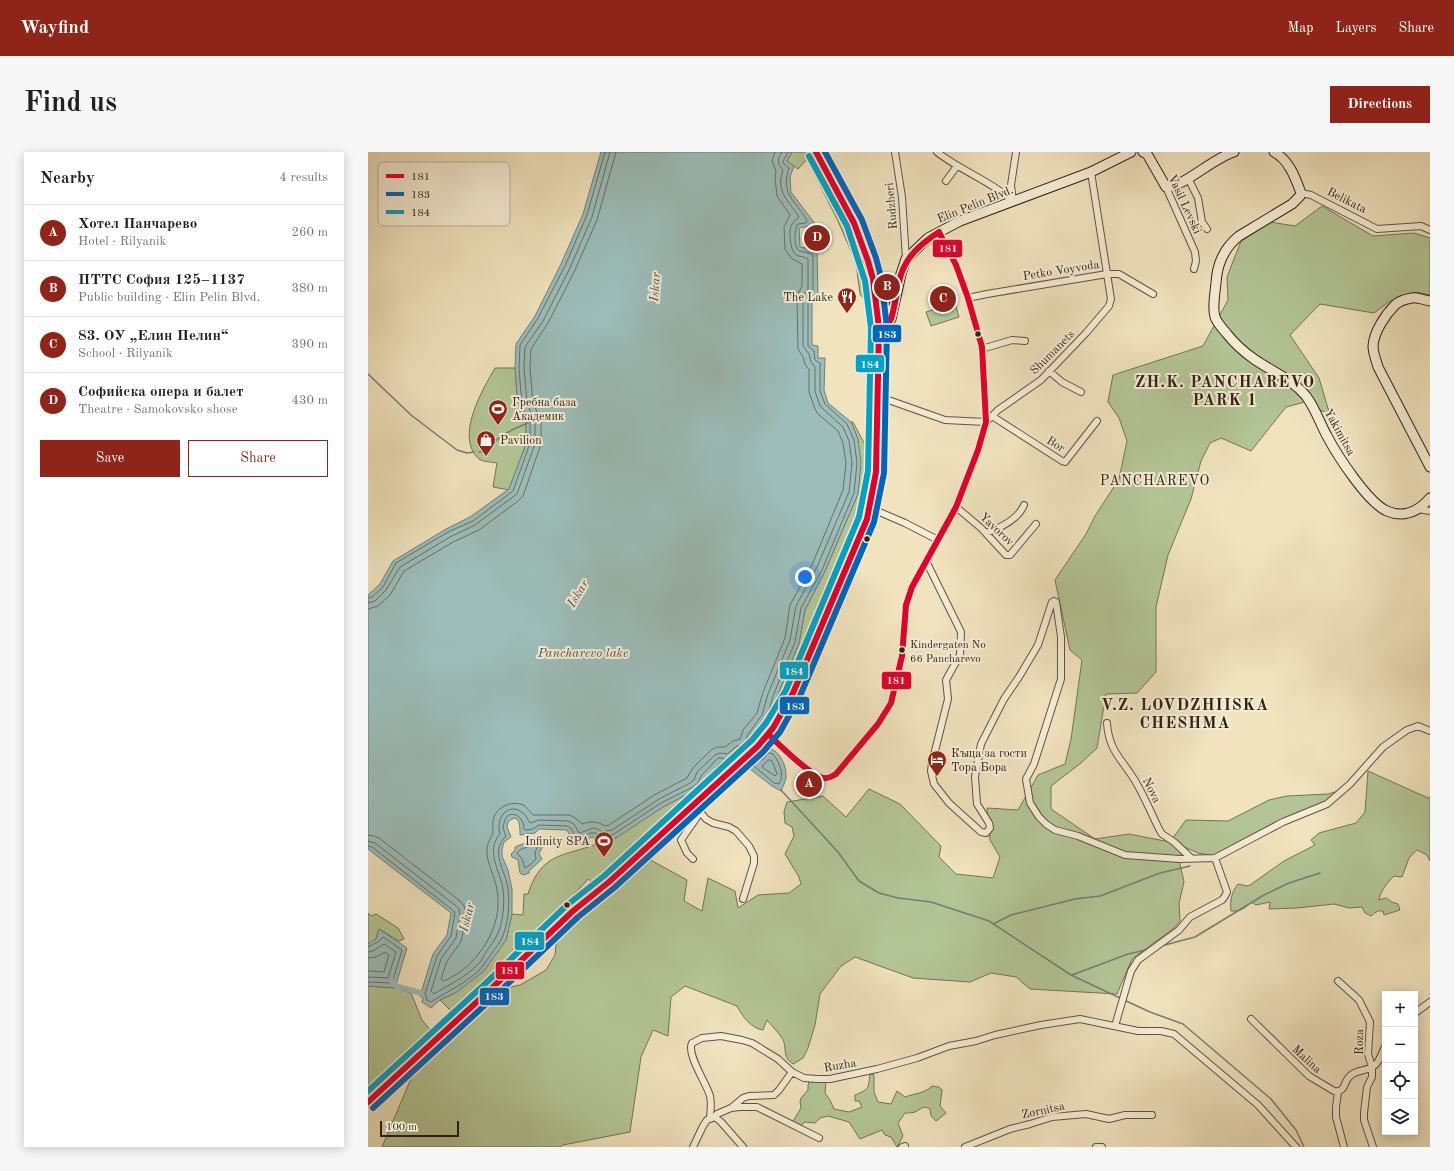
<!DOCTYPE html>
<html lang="en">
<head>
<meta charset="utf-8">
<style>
	:root { --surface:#fff; --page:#f6f6f6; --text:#202124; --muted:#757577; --line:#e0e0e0; --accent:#8f2418 }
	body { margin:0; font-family:"Old Standard TT",serif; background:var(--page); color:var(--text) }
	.controls { position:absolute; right:12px; bottom:12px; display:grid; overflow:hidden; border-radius:0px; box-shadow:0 2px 10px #0003 }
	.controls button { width:36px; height:36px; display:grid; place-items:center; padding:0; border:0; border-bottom:1px solid var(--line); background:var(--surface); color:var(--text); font:20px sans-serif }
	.scale { position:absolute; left:12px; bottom:10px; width:79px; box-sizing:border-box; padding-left:4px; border:2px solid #312218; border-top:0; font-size:11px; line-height:14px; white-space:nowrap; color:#312218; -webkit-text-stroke:3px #f5edd5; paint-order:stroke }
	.you { position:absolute; left:437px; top:425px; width:14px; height:14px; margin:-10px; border:3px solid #fff; border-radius:50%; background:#1a73e8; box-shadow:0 0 0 6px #1a73e833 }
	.badge { display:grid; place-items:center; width:26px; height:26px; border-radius:50%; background:var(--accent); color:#fff; font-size:13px; font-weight:700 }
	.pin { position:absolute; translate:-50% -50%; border:2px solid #fff; box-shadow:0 1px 4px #0006 }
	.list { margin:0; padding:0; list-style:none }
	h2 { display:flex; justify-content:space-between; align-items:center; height:52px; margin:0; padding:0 16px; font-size:17px }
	h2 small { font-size:13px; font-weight:400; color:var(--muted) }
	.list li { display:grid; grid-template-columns:26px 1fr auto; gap:12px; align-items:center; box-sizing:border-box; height:56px; padding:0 16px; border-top:1px solid var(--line) }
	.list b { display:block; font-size:15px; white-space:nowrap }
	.list p { margin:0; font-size:13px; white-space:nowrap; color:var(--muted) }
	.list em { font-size:13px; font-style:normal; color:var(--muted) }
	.actions { display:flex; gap:8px; padding:12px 16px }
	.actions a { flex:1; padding:9px 0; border:1px solid var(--accent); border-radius:0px; text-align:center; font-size:14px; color:var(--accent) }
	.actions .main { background:var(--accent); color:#fff }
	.icon { flex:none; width:22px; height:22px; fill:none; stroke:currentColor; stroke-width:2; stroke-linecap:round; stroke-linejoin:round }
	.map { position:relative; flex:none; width:1062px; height:995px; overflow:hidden; border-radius:0px }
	header { display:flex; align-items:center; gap:24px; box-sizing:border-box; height:56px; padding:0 20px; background:var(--accent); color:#fff }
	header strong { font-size:19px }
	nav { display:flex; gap:22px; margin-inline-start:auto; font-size:14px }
	.intro { display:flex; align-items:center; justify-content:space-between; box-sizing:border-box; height:96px; padding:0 24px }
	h1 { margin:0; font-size:28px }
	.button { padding:10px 18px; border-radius:0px; background:var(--accent); color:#fff; font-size:14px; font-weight:700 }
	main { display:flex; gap:24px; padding:0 24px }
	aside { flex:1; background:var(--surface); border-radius:0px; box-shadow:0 2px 10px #0003 }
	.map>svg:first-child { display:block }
	.green { fill:#b3c596; stroke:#727457 }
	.water { fill:#9cbdb9; stroke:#717f79 }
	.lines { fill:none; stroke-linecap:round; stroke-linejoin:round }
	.shore { stroke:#667068; stroke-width:1 }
	.stream { stroke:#717f79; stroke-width:1.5 }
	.canal { stroke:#9cbdb9; stroke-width:5.5 }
	.street-casing { stroke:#615242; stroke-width:8 }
	.secondary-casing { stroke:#312218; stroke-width:11 }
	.street { stroke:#f5edd5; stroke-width:6 }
	.secondary { stroke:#f5edd5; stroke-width:9 }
	.bus-1-casing { stroke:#f5edd5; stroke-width:9 }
	.bus-2-casing { stroke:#f5edd5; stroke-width:9 }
	.bus-3-casing { stroke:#f5edd5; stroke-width:9 }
	.bus-1 { stroke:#e4002b; stroke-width:6 }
	.bus-2 { stroke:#0065bd; stroke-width:6 }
	.bus-3 { stroke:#02a2c5; stroke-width:6 }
	.bus-dot { fill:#312218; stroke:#f5edd5; stroke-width:1.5 }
	.labels { text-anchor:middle; stroke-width:4; stroke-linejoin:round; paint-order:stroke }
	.bus-label { font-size:11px; fill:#312218; stroke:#f5edd5; text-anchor:start }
	.street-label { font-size:12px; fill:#312218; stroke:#f5edd5 }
	.poi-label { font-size:12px; fill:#312218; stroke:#f5edd5; text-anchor:start }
	.water-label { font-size:13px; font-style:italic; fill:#515048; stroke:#f5edd5 }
	.quarter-label { font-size:14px; letter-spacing:1px; fill:#312218; stroke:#f5edd5 }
	.district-label { font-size:16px; font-weight:bold; letter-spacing:1px; fill:#312218; stroke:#f5edd5 }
	.key { fill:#f5edd5; stroke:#bab09c; stroke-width:1 }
	.key-label { font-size:11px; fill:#312218 }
	.line-badge { stroke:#f5edd5; stroke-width:1.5 }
	.badge-label { font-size:11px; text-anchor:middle; font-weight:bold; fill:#fff }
</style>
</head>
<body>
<header>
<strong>Wayfind</strong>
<nav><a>Map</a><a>Layers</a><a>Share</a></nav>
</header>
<div class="intro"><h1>Find us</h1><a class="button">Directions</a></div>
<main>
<aside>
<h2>Nearby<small>4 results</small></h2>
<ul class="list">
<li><span class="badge">A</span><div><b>Хотел Панчарево</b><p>Hotel · Rilyanik</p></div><em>260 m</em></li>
<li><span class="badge">B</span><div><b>ПТТС София 125–1137</b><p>Public building · Elin Pelin Blvd.</p></div><em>380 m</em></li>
<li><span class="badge">C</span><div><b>83. ОУ „Елин Пелин“</b><p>School · Rilyanik</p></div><em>390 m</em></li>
<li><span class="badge">D</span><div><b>Софийска опера и балет</b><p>Theatre · Samokovsko shose</p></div><em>430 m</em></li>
</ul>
<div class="actions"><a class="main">Save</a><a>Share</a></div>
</aside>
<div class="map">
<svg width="1062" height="995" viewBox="0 0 1062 995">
	<rect width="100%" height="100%" fill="#f0e3be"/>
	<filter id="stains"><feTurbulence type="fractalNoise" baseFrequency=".005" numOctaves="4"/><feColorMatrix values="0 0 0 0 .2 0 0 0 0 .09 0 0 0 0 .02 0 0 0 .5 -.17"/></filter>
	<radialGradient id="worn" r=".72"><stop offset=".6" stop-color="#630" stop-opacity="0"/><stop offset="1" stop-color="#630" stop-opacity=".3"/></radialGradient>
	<!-- green -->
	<path class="green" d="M424 0H442C462 35 485 71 497 110 503 134 505 159 507 184H505L499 151 492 142 488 111 470 69 439 7 430 17 419 9Z
		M954 54 1005 84 1046 81 1062 86V143L1048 140 1022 149 1006 161 952 152 922 183 951 226 962 263 937 250 918 255 883 299 853 286 842 291 833 309 823 347 800 403 788 455V520L769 541 738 542 729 596 713 611 683 634V657L727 687 761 682 802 690 818 668 860 669 901 648 919 644 960 642 974 638 958 650 847 704 830 701 814 694 812 712 816 730 811 751 812 769 806 776 764 807 749 842 662 837 648 825 623 821 602 830 545 826 487 805 473 814 452 842 447 873 440 896 435 906 425 912C413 904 420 896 414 886 410 880 404 874 399 868L395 878C384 877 374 864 369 854L317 834 303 845 300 884 285 878 273 905 262 980 195 993 192 995H14L45 922 59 904 133 837 152 833 178 818 187 803 189 783 277 705 319 728 316 749 334 759 340 726 367 739 370 756 390 743 421 741 433 732 431 725 417 702 426 684 424 675 417 671 416 660 419 650 455 644 478 665 501 637 532 652 573 694 571 705 588 722 625 726 632 705 622 688 619 656 650 658 670 623 697 612 703 587 714 508 702 498 687 428 718 382 727 364 751 327 759 289 751 266 740 250 745 223 835 194 860 148 859 125 873 89 902 70 927 74Z
		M587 151 591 165 563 174 558 160Z
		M127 216H147L150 255 158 272V292L141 338 125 335 129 311C124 310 115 310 111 307 86 285 115 237 127 216Z
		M483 270H485L503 304 499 348 489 376 463 433 424 536 409 561 403 567 409 545 431 491 437 458 457 419 490 342V287Z
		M353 609 359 614 356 618C314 658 271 696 226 732L220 727 190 761 186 772 165 794 87 863 72 848 89 840 138 788 144 762 155 763 156 742H160C174 698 198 705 234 690L241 689 295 655 327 638 333 633 336 627Z
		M1000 619 1060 646 1062 645V709L1059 703 1049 698 1041 706 1034 725 1026 724C1020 730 1012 739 1011 748L1018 746 1024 750 1030 752 1032 758 1016 763 1015 759C1009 758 1007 761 1003 764L997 761 994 755 981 756 966 752 929 756 901 757 902 750 888 753 883 750C878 756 871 760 863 759 862 748 863 741 870 732L879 734 882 733 916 709 947 693 943 688 951 681 988 671 997 660Z
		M0 761 3 764 8 762 30 776 36 787 31 789 11 777 3 803 0 799Z
		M0 834 27 836 43 841 54 868 67 884 0 945Z
		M502 922 506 923V940L510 950 523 952 529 939 537 945C547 941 556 942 564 934L571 935 574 938 572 954 578 961 568 969 563 964 562 957C555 953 553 957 547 960 545 961 540 961 537 961L530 971 535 984 529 995 523 985 517 983 514 978 492 987 481 970 460 964 452 966 447 971 437 970 431 975 424 971 433 956 432 949 433 946 440 938V934L441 929 458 928 457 941 462 948 466 957 481 960 494 955 491 949H487V943C502 937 500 936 502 922Z"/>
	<!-- water -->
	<path class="water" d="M233 0H424L419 9 426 14 422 25 423 40 448 73 431 76 432 95 449 98 450 145 444 146V193L450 194V206H457L456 238 460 251 483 270 490 287 493 311 490 342 457 419 437 458 431 491 409 545 403 567 387 588 389 603 392 604 401 596C412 599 419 614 418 626 417 631 415 634 413 639L404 634 382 617 381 611 372 602 359 614 353 610 336 627 333 633 327 638 295 655 248 686C241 689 234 691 227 689L226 685C219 685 214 692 207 694L199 678 171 677 167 681 152 683C152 675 152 659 140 670L139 675 143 685 136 690 134 698V704L140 718 144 737V762L138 788 116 819 89 840 72 848 63 856 54 850 55 846 52 844 65 802 79 783 83 761 0 697V443L12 432 25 409 78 377 102 365 141 337 158 292V272L150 255 147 216 148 192 167 164 193 112 215 62Z
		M170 686H173C178 691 173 697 171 702L174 707 161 719V721L155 723 152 721 150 708 144 705 143 702 147 698V695Z
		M11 777 39 796 27 836 0 834V792L8 787Z"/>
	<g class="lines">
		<!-- shore -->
		<path class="shore" d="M0 446 4 445 15 435 28 411 80 380 105 369 145 339 162 291V271L154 254 151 216 152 193 170 166 197 114 219 63 237 0
			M0 451 7 449 18 438 32 415 82 385 107 373 149 342 167 292V270L159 252 156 216 157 195 175 169 202 116 224 65 242 0
			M0 457 10 454 22 443 36 419 85 390 111 378 150 349 155 344 173 292V268L165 251 162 216 163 197 180 171 207 118 229 68 248 0
			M384 592V585L399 566 405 544 427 490 433 456 454 418 486 341 489 311 486 288 479 272 457 252 452 239V211L447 208 446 199 440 194V146L445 140V103C441 100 437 101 432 99 425 97 427 81 428 75L430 72 438 71 439 69C428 48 412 43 421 16L416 12 415 9 420 0
			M401 601 405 602C411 610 417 622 411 632L406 631 386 614 385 607 394 608Z
			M401 608H403L405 611 409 622 407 624 394 615 395 613Z
			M0 683 6 684 11 686 92 749 96 754 98 761 94 786 92 791 79 809 73 827 76 829C109 815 136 775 129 738 127 724 118 711 119 697 119 691 124 685 125 680 125 675 124 670 126 665 131 653 146 648 157 654 160 657 162 660 165 663H202L207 666 214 672C222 669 229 669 237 674L241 673 288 642 319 626 325 616 343 598 349 595H357L365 589 372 587 375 578 389 561 395 540 417 486 422 453 444 413 475 338 478 311 475 291 470 279 450 262 447 257 441 240V218L437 212 435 205 430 197 429 146 431 140 434 134V112L423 106 417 97 416 75 422 63 409 44 407 26 408 19 404 9 407 0
			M0 689 7 691 88 754 91 757 92 762 88 786 73 807 63 839 66 842C80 833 97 826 109 813 113 810 115 805 118 800 121 795 125 791 128 785 135 774 137 750 135 737 132 718 117 699 132 682 127 666 140 649 155 661 158 663 160 668 162 671L171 668 200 669 206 672 211 681C221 679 225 672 234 680L244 678 291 647 322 631 326 628 329 620 347 603 352 601 359 602 369 594 379 593V584L394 563 400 542 422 488 428 454 449 415 481 340 484 311 481 289 475 275 452 254 447 239V215L443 210 441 202 435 194V146L437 141 440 137V107C436 104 432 105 428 103 422 99 420 77 424 72 426 69 429 67 431 65 421 49 407 40 415 18 409 11 409 7 414 0
			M167 692 170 693 167 701 168 707 163 712 157 716 154 707 149 701 152 698Z
			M0 694 4 695 87 760 83 784 69 804 57 842 59 848 63 850C79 839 100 831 113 816 117 811 120 806 124 801 127 796 132 791 134 786 140 772 142 753 140 737 138 718 121 701 138 684 136 679 134 675 136 671 139 656 156 662 156 677L158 678 165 677 171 673 199 674 203 676 209 688 222 681H228L232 686 246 682 293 651 325 635 330 631 333 624 350 606H354L359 608 370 599 376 600
			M0 795 10 790 15 785 34 798 24 831 0 830
			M0 800 5 799 16 792 28 800 20 826 0 825
			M0 806 8 805 17 800 21 803 16 820 0 819"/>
		<!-- stream -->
		<path class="stream" d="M0 222 43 263 89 298 99 301 106 300
			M111 300C122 299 124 291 131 286 140 279 150 275 160 271
			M413 638 470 700 491 729 511 741 530 746 563 750 621 769 703 823 752 846
			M625 772 643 763 707 747 732 744 792 721 822 714
			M793 794 827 785 896 743 921 731 952 721
			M704 823 760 802 782 797
			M756 848 782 860 815 872 903 947 928 978 936 995"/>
		<!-- canal -->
		<path class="canal" d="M23 828 28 834 53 841"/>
		<defs>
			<path id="street" d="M527 0 534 45 538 107
				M569 0C593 19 623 29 645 49
				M820 26 830 46 834 70 839 77
				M578 29 589 14
				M798 35 827 100 828 109 826 117
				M933 41 943 43 1009 77 1053 74 1062 78
				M645 49 643 33 648 0
				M600 146 619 142 739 122H751L785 142
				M614 195 617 196 644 188 657 189
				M681 219 694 230 713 240
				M509 244 577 268 618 270 630 258 673 228 718 181 741 154 743 147 723 20
				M624 264 694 309 697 310 729 269
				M588 355 613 376 638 403H642L668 372
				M502 356 537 371 570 388
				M1050 357 1062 359
				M618 381C632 376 650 368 656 353
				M558 409 593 480 592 503 578 528 580 547 564 611 563 619 566 632 581 651 613 680 618 681 622 676 621 671 609 652 607 625 613 592 636 547 651 525 670 493 684 450 686 449 688 450 693 485V527L666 612 658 627 662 651 671 665 678 672 687 678 710 684 757 703 812 707 847 706 915 670 959 652 982 632 1015 595 1039 578 1050 574 1062 579
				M739 571C741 602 757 609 770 634 778 648 784 663 791 677L794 682 806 690 823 706
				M400 582C410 591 443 623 454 626 460 628 464 624 468 622L510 572 523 551 534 504 538 453 544 435 588 355 610 298 618 270 614 195 600 146 588 113 571 80
				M326 652 338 667 345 671 361 675 368 679 381 694 386 704V711L375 747
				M325 707 319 701 313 688 332 661
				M970 829 991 848 1002 870 1000 902 1004 915V925L999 935 996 961V968L1005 995
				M1047 861 1062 850
				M883 867 941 924 966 939C978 941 975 930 982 924 988 917 1001 920 1008 912 1012 908 1014 900 1017 895
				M747 874 763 819 770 808 811 778 822 765 854 748 857 744 859 740 847 706
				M970 940 968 955V965L976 995
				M363 956 375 946 381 944 406 943 411 938 424 920
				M347 965 353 970 375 995
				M342 967C342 960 344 952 342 944 339 932 318 902 324 891L334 886 353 884 374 888 384 891 410 907 424 920 436 926 449 927H462L509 917 549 906 581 894 608 889 627 883 673 873 712 867 770 879H793L806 882 890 953 928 995
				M325 995 335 974 339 968 347 965 349 962 363 956 372 955H389L451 986
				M534 995 537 994
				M597 995 642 977 662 972 684 965 718 962 741 967 757 963H784
				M728 995H734"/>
			<path id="secondary" d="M775 0 779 2 798 35C816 35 845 6 866 0
				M906 0C921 8 927 25 933 41L932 44 924 52 871 84C856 96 849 112 848 131 847 142 844 155 847 165 849 171 855 177 859 182 867 192 876 200 886 207 903 219 924 227 938 244 947 256 952 271 959 284 969 303 1000 351 1019 359 1026 362 1033 363 1040 361 1049 359 1056 353 1062 346
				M1062 149C1056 148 1049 145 1044 146 1038 147 1031 149 1027 153 1017 163 1006 180 1005 194 1005 201 1008 208 1010 215L1062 315
				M511 176 517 174 523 167 533 122 538 107 560 86 592 69 723 20 763 0
				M0 950 124 836 205 759 241 730 390 594C405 579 415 560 425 541L499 367 505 340 508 320C509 295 509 270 509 244 510 199 514 152 500 108 488 70 466 37 450 0"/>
		</defs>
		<!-- street casing -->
		<use href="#street" class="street-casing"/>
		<!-- secondary casing -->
		<use href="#secondary" class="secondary-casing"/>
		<!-- street -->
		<use href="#street" class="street"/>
		<!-- secondary -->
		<use href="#secondary" class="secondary"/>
		<defs>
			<path id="bus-1" d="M400 582C411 592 443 625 456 626 461 627 464 624 468 622L510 572 523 551 534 504 538 453 544 435 588 355 610 298 618 270 614 195 600 146 588 113 571 80C551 93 536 106 531 130 528 142 527 155 523 167L520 172 511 176
				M0 950 124 836 205 759 241 730 390 594 405 576 425 541 499 367 508 320 511 176 505 127 500 109 486 71 448 0"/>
			<path id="bus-2" d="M5 956 129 842 210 765 246 736 395 600 412 580 432 544 506 370 516 321 519 176 513 125 508 106 494 68 457 0"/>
			<path id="bus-3" d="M0 939 119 830 199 753 236 724 384 588 398 571 418 538 491 365 500 319 503 176 497 129 479 74 441 4"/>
		</defs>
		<!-- bus-1 casing -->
		<use href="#bus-1" class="bus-1-casing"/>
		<!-- bus-2 casing -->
		<use href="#bus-2" class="bus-2-casing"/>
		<!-- bus-3 casing -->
		<use href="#bus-3" class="bus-3-casing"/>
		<!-- bus-1 -->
		<use href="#bus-1" class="bus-1"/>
		<!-- bus-2 -->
		<use href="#bus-2" class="bus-2"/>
		<!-- bus-3 -->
		<use href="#bus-3" class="bus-3"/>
	</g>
	<!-- icons -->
	<defs>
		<symbol id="restaurant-pin" viewBox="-11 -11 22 30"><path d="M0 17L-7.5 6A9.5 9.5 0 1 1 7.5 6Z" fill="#8f2418" stroke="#f5edd5"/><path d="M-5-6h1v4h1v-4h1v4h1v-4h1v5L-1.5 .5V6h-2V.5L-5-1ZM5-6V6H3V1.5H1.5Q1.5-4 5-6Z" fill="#fff"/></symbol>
		<symbol id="stadium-pin" viewBox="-11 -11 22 30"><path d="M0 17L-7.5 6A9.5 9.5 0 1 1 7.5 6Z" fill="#8f2418" stroke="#f5edd5"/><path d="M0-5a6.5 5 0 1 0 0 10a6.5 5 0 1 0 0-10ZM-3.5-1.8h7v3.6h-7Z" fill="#fff"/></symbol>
		<symbol id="shop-pin" viewBox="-11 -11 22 30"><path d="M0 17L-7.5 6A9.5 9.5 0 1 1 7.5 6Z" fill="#8f2418" stroke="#f5edd5"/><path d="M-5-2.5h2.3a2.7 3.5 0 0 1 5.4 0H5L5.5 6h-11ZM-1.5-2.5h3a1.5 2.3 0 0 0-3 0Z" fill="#fff"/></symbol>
		<symbol id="hotel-pin" viewBox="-11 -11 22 30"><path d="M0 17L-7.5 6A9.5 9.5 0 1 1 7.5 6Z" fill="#8f2418" stroke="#f5edd5"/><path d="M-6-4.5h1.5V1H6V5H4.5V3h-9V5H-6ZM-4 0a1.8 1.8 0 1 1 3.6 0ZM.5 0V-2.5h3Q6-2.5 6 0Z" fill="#fff"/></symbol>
	</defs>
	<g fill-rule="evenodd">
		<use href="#restaurant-pin" x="468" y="134" width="22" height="30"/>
		<use href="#stadium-pin" x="119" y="246" width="22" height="30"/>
		<use href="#shop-pin" x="107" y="277" width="22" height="30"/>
		<use href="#hotel-pin" x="558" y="597" width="22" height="30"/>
		<use href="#stadium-pin" x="225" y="678" width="22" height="30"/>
	</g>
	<!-- markers -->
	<g class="bus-dot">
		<circle cx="610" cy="182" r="3.5"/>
		<circle cx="499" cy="387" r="3.5"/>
		<circle cx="534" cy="498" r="3.5"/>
		<circle cx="199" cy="753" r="3.5"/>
	</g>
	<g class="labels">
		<!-- bus labels -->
		<g class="bus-label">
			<text x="542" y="496">Kindergaten No<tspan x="542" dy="14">66 Pancharevo</tspan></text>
		</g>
		<!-- street labels -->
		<g class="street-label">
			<text transform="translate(979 48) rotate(27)" y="4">Belikata</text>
			<text transform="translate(607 52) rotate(-22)" y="4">Elin Pelin Blvd.</text>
			<text transform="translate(817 52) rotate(65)" y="4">Vasil Levski</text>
			<text transform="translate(523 54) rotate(-95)" y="4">Rudzheri</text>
			<text transform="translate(693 118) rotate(-9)" y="4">Petko Voyvoda</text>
			<text transform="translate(684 200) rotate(-45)" y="4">Shumanets</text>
			<text transform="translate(972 280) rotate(61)" y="4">Yakimitsa</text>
			<text transform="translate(688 292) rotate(32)" y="4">Bor</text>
			<text transform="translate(629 377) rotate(43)" y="4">Yavorov</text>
			<text transform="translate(784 638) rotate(63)" y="4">Nova</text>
			<text transform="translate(991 890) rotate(-89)" y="4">Roza</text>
			<text transform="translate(939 907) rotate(43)" y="4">Malina</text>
			<text transform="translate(472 913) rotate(-10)" y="4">Ruzha</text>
			<text transform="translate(675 958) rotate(-12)" y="4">Zornitsa</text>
		</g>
		<!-- poi labels -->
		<g class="poi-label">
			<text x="465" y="149" text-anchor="end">The Lake</text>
			<text x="144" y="254">Гребна база<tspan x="144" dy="14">Академик</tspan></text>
			<text x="132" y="292">Pavilion</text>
			<text x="583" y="605">Къща за гости<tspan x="583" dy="14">Тора Бора</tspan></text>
			<text x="222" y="693" text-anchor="end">Infinity SPA</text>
		</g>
		<!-- water labels -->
		<g class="water-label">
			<text transform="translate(286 135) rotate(-86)" y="5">Iskar</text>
			<text transform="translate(209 441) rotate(-59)" y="5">Iskar</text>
			<text x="215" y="505">Pancharevo lake</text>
			<text transform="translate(98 765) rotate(-76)" y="5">Iskar</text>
		</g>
		<!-- quarter labels -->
		<g class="quarter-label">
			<text x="787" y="333">PANCHAREVO</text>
		</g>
		<!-- district labels -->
		<g class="district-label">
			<text x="857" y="235">ZH.K. PANCHAREVO<tspan x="857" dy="18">PARK 1</tspan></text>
			<text x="817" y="558">V.Z. LOVDZHIISKA<tspan x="817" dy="18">CHESHMA</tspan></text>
		</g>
	</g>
	<!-- legend -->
	<rect x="10" y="10" width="132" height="64" rx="6" class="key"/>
	<rect x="18" y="22" width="18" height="4" fill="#e4002b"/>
	<rect x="18" y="40" width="18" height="4" fill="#0065bd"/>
	<rect x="18" y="58" width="18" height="4" fill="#02a2c5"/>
	<g class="key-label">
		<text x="43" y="28">181</text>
		<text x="43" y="46">183</text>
		<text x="43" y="64">184</text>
	</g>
	<g class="line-badge">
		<rect x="564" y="87" width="31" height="19" rx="4" fill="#e4002b"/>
		<rect x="504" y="172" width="30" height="19" rx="4" fill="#0065bd"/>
		<rect x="487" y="202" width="30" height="19" rx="4" fill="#02a2c5"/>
		<rect x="411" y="509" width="30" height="19" rx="4" fill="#02a2c5"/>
		<rect x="513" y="519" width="31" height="19" rx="4" fill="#e4002b"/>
		<rect x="411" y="544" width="31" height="19" rx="4" fill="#0065bd"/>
		<rect x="146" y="779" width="31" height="20" rx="4" fill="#02a2c5"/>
		<rect x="127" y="809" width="30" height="19" rx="4" fill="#e4002b"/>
		<rect x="111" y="835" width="31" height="19" rx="4" fill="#0065bd"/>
	</g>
	<g class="badge-label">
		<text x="580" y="100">181</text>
		<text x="519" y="186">183</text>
		<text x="502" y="216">184</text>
		<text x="426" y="523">184</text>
		<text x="528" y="532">181</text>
		<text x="427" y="558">183</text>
		<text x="162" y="793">184</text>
		<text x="142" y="822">181</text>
		<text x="126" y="848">183</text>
	</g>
	<rect width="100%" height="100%" filter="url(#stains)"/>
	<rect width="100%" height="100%" fill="url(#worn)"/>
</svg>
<div class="controls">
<button>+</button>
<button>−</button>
<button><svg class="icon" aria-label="locate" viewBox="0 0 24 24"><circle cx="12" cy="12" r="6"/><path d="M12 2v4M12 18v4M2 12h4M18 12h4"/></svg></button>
<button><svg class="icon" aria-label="layers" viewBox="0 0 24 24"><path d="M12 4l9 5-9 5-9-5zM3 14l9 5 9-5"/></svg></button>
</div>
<div class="scale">100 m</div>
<div class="you"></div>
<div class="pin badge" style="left:441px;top:632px">A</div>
<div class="pin badge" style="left:519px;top:135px">B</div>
<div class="pin badge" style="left:575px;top:147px">C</div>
<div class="pin badge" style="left:449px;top:86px">D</div>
</div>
</main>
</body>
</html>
